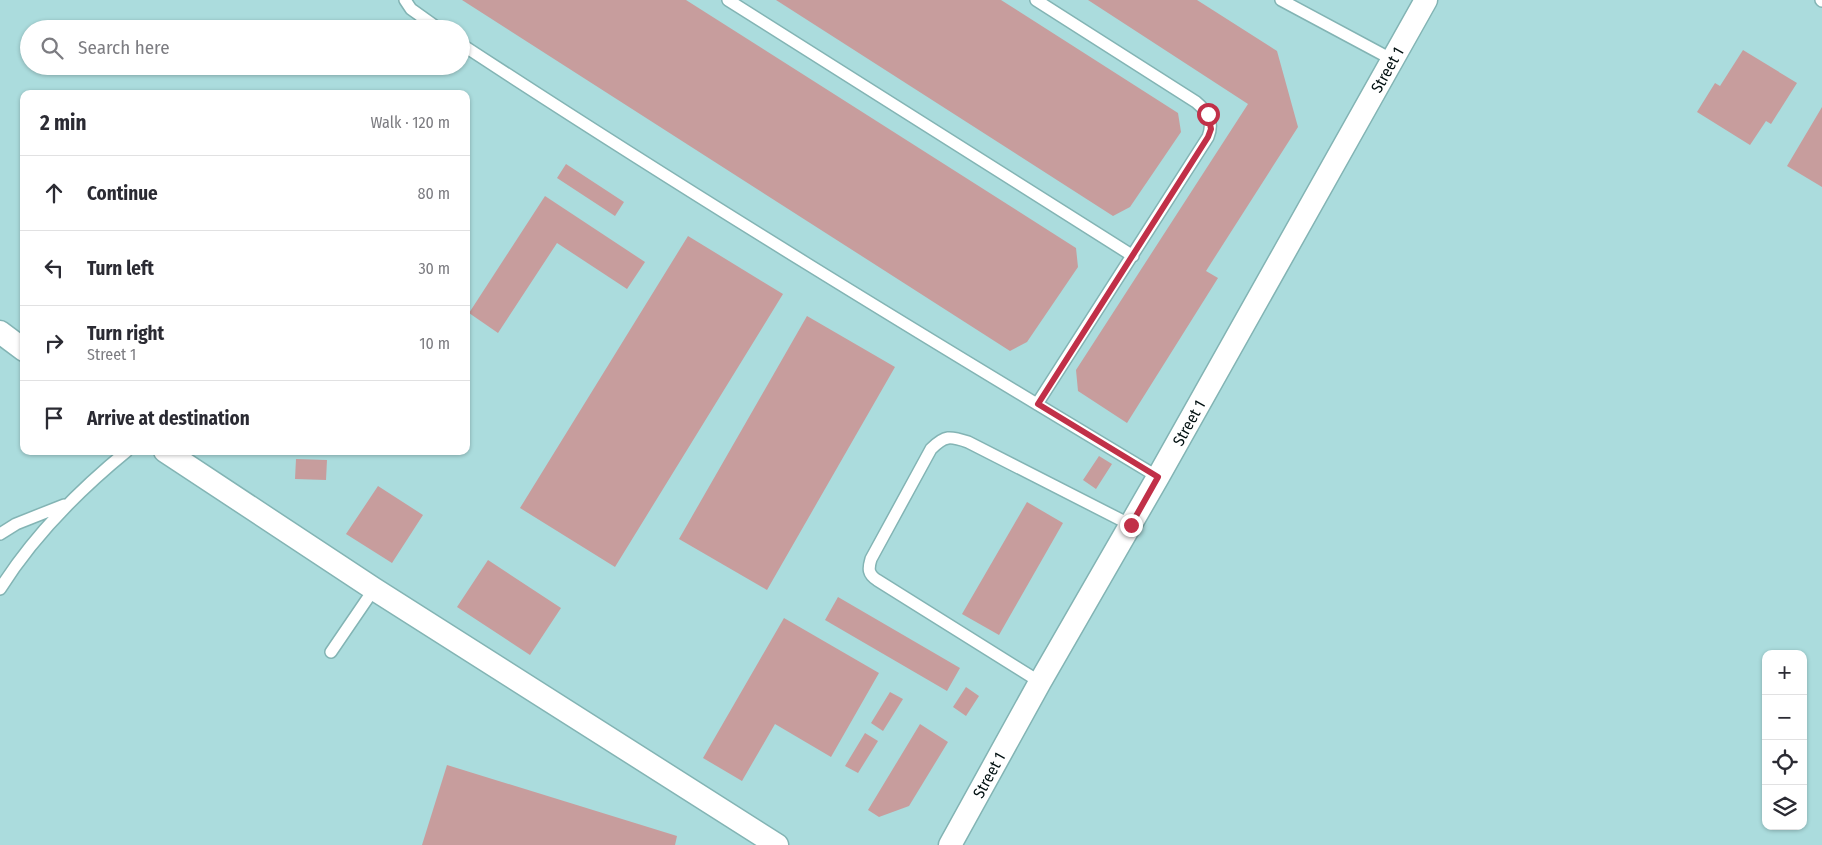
<!DOCTYPE html>
<html lang="en">
<head>
<meta charset="utf-8">
<style>
	:root { --surface:#fff; --page:#f7f7f7; --text:#2b2b33; --muted:#7c7c81; --line:#e1e1e2 }
	body { margin:0; font-family:"Fira Sans Condensed",sans-serif; background:var(--page); color:var(--text) }
	.controls { position:absolute; right:15px; bottom:15px; display:grid; overflow:hidden; border-radius:10px; box-shadow:0 1px 4px #0004 }
	.controls button { width:45px; height:45px; display:grid; place-items:center; padding:0; border:0; border-bottom:1px solid var(--line); background:var(--surface); color:var(--text); font:25px sans-serif }
	.stop { position:absolute; width:15px; height:15px; margin:-11px; border:4px solid #c13048; border-radius:50%; background:#fff }
	.stop.end { background:#c13048; border-color:#fff; box-shadow:0 1px 5px #0008 }
	.list { margin:0; padding:0; list-style:none }
	h2 { display:flex; justify-content:space-between; align-items:center; height:65px; margin:0; padding:0 20px; font-size:21px }
	h2 small { font-size:16px; font-weight:400; color:var(--muted) }
	.list li { display:grid; grid-template-columns:32px 1fr auto; gap:15px; align-items:center; box-sizing:border-box; height:75px; padding:0 20px; border-top:1px solid var(--line) }
	.list b { display:block; font-size:19px; white-space:nowrap }
	.list p { margin:0; font-size:16px; white-space:nowrap; color:var(--muted) }
	.list em { font-size:16px; font-style:normal; color:var(--muted) }
	.icon { flex:none; width:28px; height:28px; fill:none; stroke:currentColor; stroke-width:2; stroke-linecap:round; stroke-linejoin:round }
	.map { position:relative; flex:none; width:1822px; height:845px; overflow:hidden }
	.search { position:absolute; background:var(--surface); box-shadow:0 1px 4px #0004; left:20px; top:20px; width:450px; height:55px; display:flex; align-items:center; gap:12px; box-sizing:border-box; padding:0 18px; border-radius:28px; color:var(--muted); font-size:19px }
	.panel { position:absolute; background:var(--surface); box-shadow:0 1px 4px #0004; left:20px; top:90px; width:450px; height:365px; border-radius:10px }
	.map>svg:first-child { display:block }
	.building { fill:#c79d9d }
	.lines { fill:none; stroke-linecap:round; stroke-linejoin:round }
	.lane-casing { stroke:#83b4b4; stroke-width:14 }
	.street-casing { stroke:#83b4b4; stroke-width:25 }
	.lane { stroke:#fff; stroke-width:11 }
	.street { stroke:#fff; stroke-width:22 }
	.route { stroke:#c13048; stroke-width:6 }
	.labels { text-anchor:middle; stroke-width:4.5; stroke-linejoin:round; paint-order:stroke }
	.street-label { font-size:16px; fill:#000f10; stroke:#b8eaea }
</style>
</head>
<body>
<div class="map">
<svg width="1822" height="845" viewBox="0 0 1822 845">
	<rect width="100%" height="100%" fill="#abdcdd"/>
	<!-- building -->
	<path class="building" d="M462 0H686L1076 248 1078 267 1027 342 1010 351Z
		M776 0H1001L1178 113 1181 132 1130 207 1113 216Z
		M1088 0H1197L1277 51 1298 127 1206 271 1218 278 1127 423 1078 391 1076 370 1248 104Z
		M1743 50 1797 83 1771 124 1766 121 1750 145 1697 112 1715 83 1720 86Z
		M1822 107V187L1787 166Z
		M566 164 624 202 615 216 557 178Z
		M545 196 645 262 627 289 557 243 498 333 469 313Z
		M688 236 783 294 615 567 520 508Z
		M807 316 895 367 767 590 679 539Z
		M1099 456 1112 464 1096 489 1083 480Z
		M296 459 327 460 326 480 295 479Z
		M378 486 423 515 392 563 346 534Z
		M1027 502 1063 523 999 635 962 614Z
		M488 560 561 608 530 655 457 607Z
		M838 597 960 668 947 691 825 620Z
		M784 618 879 673 831 757 775 724 742 781 703 758Z
		M966 687 979 696 966 716 953 707Z
		M890 692 903 699 883 731 871 723Z
		M920 724 948 742 909 806 879 817 868 810Z
		M865 733 878 741 858 773 845 766Z
		M447 765 677 836 675 845H422Z"/>
	<g class="lines">
		<defs>
			<path id="lane" d="M405 0 411 9 439 29
				M728 0 1133 256
				M1036 0 1196 102C1208 112 1214 122 1208 137L1037 404
				M1281 0 1393 60
				M1821 0 1822 1
				M461 44C690 194 923 336 1158 477
				M0 534 16 524 64 505
				M0 589C34 535 78 491 127 451
				M331 652 374 589
				M1040 682 877 580C868 574 868 569 871 559L931 449C945 435 950 436 968 442L1131 525"/>
			<g id="street">
				<path d="M0 332 24 350"/>
				<path d="M165 451 374 589 777 845"/>
				<path id="s1" d="M950 845 1040 682 1158 477 1426 0"/>
			</g>
		</defs>
		<!-- lane casing -->
		<use href="#lane" class="lane-casing"/>
		<!-- street casing -->
		<use href="#street" class="street-casing"/>
		<!-- lane -->
		<use href="#lane" class="lane"/>
		<!-- street -->
		<use href="#street" class="street"/>
	</g>
	<g class="lines">
		<!-- route -->
		<path class="route" d="M1131 525 1158 477 1038 404 1208 137 1211 129 1208 114"/>
	</g>
	<g class="labels">
		<!-- street labels -->
		<g class="street-label">
			<text dy="6" stroke="none"><textPath href="#s1" startOffset="890">Street 1</textPath></text>
			<text dy="6" stroke="none"><textPath href="#s1" startOffset="485">Street 1</textPath></text>
			<text dy="6" stroke="none"><textPath href="#s1" startOffset="80">Street 1</textPath></text>
		</g>
	</g>
</svg>
<div class="controls">
<button>+</button>
<button>−</button>
<button><svg class="icon" aria-label="locate" viewBox="0 0 24 24"><circle cx="12" cy="12" r="6"/><path d="M12 2v4M12 18v4M2 12h4M18 12h4"/></svg></button>
<button><svg class="icon" aria-label="layers" viewBox="0 0 24 24"><path d="M12 4l9 5-9 5-9-5zM3 14l9 5 9-5"/></svg></button>
</div>
<div class="stop" style="left:1208px;top:114px"></div>
<div class="stop end" style="left:1131px;top:525px"></div>
<div class="search"><svg class="icon" aria-label="search" viewBox="0 0 24 24"><circle cx="10" cy="10" r="6"/><path d="M15 15l6 6"/></svg>Search here</div>
<section class="panel">
<h2>2 min<small>Walk · 120 m</small></h2>
<ul class="list">
<li><svg class="icon" aria-label="ahead" viewBox="0 0 24 24"><path d="M12 20V5M6 11l6-6 6 6"/></svg><div><b>Continue</b></div><em>80 m</em></li>
<li><svg class="icon" aria-label="left" viewBox="0 0 24 24"><path d="M17 20v-9H6M10 6l-5 5 5 5"/></svg><div><b>Turn left</b></div><em>30 m</em></li>
<li><svg class="icon" aria-label="right" viewBox="0 0 24 24"><path d="M7 20v-9h11M14 6l5 5-5 5"/></svg><div><b>Turn right</b><p>Street 1</p></div><em>10 m</em></li>
<li><svg class="icon" aria-label="arrive" viewBox="0 0 24 24"><path d="M6 21V4h12l-3 4 3 4H6"/></svg><div><b>Arrive at destination</b></div></li>
</ul>
</section>
</div>
</body>
</html>
